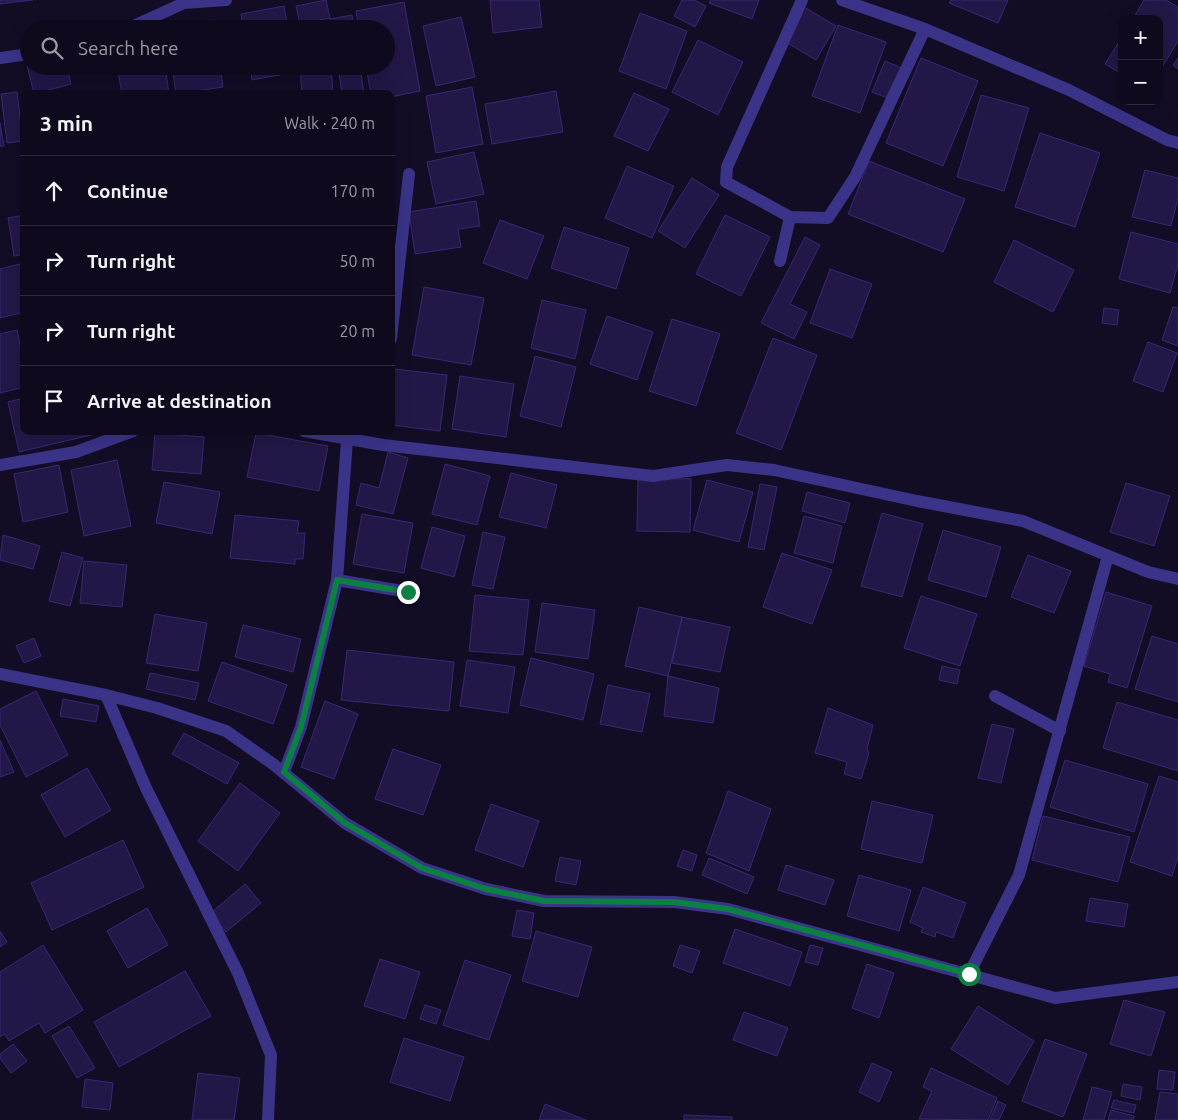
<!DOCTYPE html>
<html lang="en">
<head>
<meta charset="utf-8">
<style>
	:root { --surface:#0e091c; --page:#1c1729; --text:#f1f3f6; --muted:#9b9aa3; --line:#2e2a3b }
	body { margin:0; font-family:Ubuntu,sans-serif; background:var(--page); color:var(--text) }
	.controls { position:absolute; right:15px; top:15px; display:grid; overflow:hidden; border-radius:10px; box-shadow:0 5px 20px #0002 }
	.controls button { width:45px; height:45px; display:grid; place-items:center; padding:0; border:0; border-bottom:1px solid var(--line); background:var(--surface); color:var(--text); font:25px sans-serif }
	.stop { position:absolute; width:15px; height:15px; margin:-11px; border:4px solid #0b8043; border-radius:50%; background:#fff }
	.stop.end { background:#0b8043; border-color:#fff; box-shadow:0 1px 5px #0008 }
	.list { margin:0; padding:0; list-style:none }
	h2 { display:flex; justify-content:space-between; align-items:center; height:65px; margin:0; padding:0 20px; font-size:21px }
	h2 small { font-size:16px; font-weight:400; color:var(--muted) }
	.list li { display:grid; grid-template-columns:32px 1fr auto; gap:15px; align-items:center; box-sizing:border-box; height:70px; padding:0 20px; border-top:1px solid var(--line) }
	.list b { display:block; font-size:19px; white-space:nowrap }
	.list em { font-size:16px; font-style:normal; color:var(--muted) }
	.icon { flex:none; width:28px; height:28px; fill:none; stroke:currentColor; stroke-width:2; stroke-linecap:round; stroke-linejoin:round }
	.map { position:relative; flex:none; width:1178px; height:1120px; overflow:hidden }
	.search { position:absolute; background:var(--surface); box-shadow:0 5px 20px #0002; left:20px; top:20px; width:375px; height:55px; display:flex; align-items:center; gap:12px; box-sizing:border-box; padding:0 18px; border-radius:28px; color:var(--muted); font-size:19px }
	.panel { position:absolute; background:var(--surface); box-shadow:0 5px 20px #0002; left:20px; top:90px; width:375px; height:345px; border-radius:10px }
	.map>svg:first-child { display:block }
	.building { fill:#231747; stroke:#3a2775 }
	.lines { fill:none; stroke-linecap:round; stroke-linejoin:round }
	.minor { stroke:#3a3388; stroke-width:12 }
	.route { stroke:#0b8043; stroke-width:6 }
</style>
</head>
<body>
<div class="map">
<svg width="1178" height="1120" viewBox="0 0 1178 1120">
	<rect width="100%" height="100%" fill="#120c25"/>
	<!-- building -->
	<path class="building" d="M0 0H33L0 4Z
		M326 0 330 18 300 24 296 6Z
		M490 0H539L542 27 493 33Z
		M682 0H694L706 6 695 27 674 16Z
		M711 0H759L752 19 709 3Z
		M951 0H1008L998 23 949 3Z
		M1144 0H1166L1178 7V41L1159 72V19H1133Z
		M404 2 420 91 391 97V94H371L366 66H386V29H359L356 11Z
		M284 6 288 29H243L241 14Z
		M804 7 836 26 816 60 784 41Z
		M640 13 687 31 666 89 619 71Z
		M352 15 354 29H332L330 19Z
		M461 17 475 77 436 86 423 26Z
		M213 20 215 29H166V27Z
		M838 25 886 42 860 113 812 96Z
		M1122 37V74L1105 64Z
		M698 40 743 62 718 115 672 92Z
		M921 58 978 81 943 166 886 143Z
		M1178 58V69L1173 65Z
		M885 61 902 68 890 99 872 92Z
		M29 64V66H67L71 84 34 94 27 65Z
		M117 66H165L169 94H122Z
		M172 66H220L223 87 176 94Z
		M250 66H294L295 72 252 80Z
		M300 66H331L333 94H302Z
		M338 66H360L364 94H342Z
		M472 87 483 144 436 153 426 96Z
		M556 91 563 132 492 144 485 104Z
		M17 92 23 141 7 143 1 94Z
		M634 93 669 109 648 151 614 136Z
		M981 95 1029 108 1004 191 957 177Z
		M0 123 4 146H0Z
		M1040 133 1100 153 1075 227 1015 207Z
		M474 152 484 194 436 204 427 162Z
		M869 161 965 199 943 252 848 214Z
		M627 166 674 186 652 238 605 218Z
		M1145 170 1178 178V198L1171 226 1132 217Z
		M692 178 719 195 685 248 658 231Z
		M476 201 480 226 458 229 461 247 415 254 409 212Z
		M24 215V254L14 256 8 218Z
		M725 215 770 237 741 296 696 274Z
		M500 220 544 236 527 279 483 263Z
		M564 227 629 248 616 289 551 268Z
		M1131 232 1178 244V264L1170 293 1119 279Z
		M805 237 820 245 790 304 807 312 794 339 761 323Z
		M1014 240 1074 270 1053 312 994 282Z
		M24 263V318H22L21 313 0 318V269Z
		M830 269 872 284 852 338 810 323Z
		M424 287 484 298 471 365 412 355Z
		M542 300 586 310 575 359 531 348Z
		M1173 307 1178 308V346L1162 340Z
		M1104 308 1119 310 1117 325 1102 323Z
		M607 316 653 332 637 380 590 364Z
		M672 319 720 334 696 406 649 391Z
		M17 330 24 364V387L0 393V334Z
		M773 338 817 355 781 450 736 433Z
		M1148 342 1177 353 1163 392 1133 381Z
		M535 356 576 367 561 427 520 416Z
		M394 369 447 375 440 431 391 425Z
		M460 376 514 384 506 437 452 429Z
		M24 398V431L104 432 19 452 8 402Z
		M155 433 204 437 201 474 152 470Z
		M256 433 328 446 319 491 247 477Z
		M388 452 408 458 393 514 356 505 361 483 379 488Z
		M117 460 131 526 84 536 71 470Z
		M445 464 490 476 477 525 432 514Z
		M59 465 68 512 23 522 14 474Z
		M511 473 557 485 546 528 499 517Z
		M638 478 691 479 690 532 637 531Z
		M707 480 753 492 739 542 693 530Z
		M164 482 220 492 212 534 156 523Z
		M1126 483 1170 496 1154 546 1110 532Z
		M760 484 777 487 764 550 748 547Z
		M807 492 850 503 845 523 802 511Z
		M882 513 923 524 902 597 861 586Z
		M362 514 413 523 404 573 353 564Z
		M235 515 299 521 297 533H305L303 559H295V564L230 558Z
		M804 516 842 526 833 563 794 553Z
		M432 527 465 536 454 577 421 568Z
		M943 530 1001 547 986 597 928 580Z
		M483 532 505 537 493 589 472 585Z
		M3 535 40 546 33 569 0 560Z
		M62 552 83 558 70 606 49 601Z
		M782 553 832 570 812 624 763 607Z
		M1028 555 1071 571 1054 613 1011 597Z
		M84 561 127 565 122 607 80 603Z
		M1106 592 1152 606 1127 688 1108 682 1110 674 1084 666Z
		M475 595 529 600 523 655 469 651Z
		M921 596 977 614 960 666 904 648Z
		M542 603 595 610 588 659 535 652Z
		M639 607 682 617 668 676 625 666Z
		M155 614 207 623 198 671 146 663Z
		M682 617 730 627 720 672 672 663Z
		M243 625 301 639 293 672 235 657Z
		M1152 636 1178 644V702L1135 689Z
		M34 638 41 656 24 663 16 646Z
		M347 650 454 662 449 711 341 700Z
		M531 658 594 674 583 720 520 705Z
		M467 660 515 667 508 713 460 706Z
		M222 662 287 685 273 724 208 701Z
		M942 666 960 670 957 684 939 680Z
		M150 673 199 683 195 700 146 689Z
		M668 676 719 688 713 723 664 716Z
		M608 685 650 694 642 732 600 724Z
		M36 691 68 755 26 777 0 725V709Z
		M63 699 99 706 96 722 60 716Z
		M325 701 358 714 334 779 301 767Z
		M1117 702 1178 720V771L1103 748Z
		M828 708 873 725 867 749 869 753 861 779 844 774 847 762 815 753Z
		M992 724 1014 729 1001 783 978 778Z
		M184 733 239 763 227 784 172 754Z
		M0 740 14 772 0 777Z
		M393 749 441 765 423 815 375 799Z
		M1065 760 1148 784 1134 832 1050 807Z
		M87 768 111 810 65 837 41 795Z
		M1159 776 1178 782V857L1172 876 1130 862Z
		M240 783 280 813 238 871 198 841Z
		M728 791 771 809 749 871 706 853Z
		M872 801 933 815 922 863 861 849Z
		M491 804 539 821 523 867 475 850Z
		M1043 816 1130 837 1118 882 1032 860Z
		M123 840 144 887 52 930 31 883Z
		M683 850 697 855 692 871 677 866Z
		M560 857 581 861 576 885 555 881Z
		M709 858 754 877 747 894 702 875Z
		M786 865 834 880 825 905 778 890Z
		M859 875 911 890 899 931 847 916Z
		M245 884 261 903 226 932 211 913Z
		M923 887 966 903 953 938 936 932 935 937 921 932 923 928 910 922Z
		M1090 898 1128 904 1124 927 1086 921Z
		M147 908 168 945 128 968 107 931Z
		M517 910 534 913 530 939 512 936Z
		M735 929 802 952 790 986 723 963Z
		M0 931 7 942 0 947Z
		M536 931 592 947 578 997 522 981Z
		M43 945 83 1010 45 1033 39 1023 9 1041 5 1034 0 1037V972Z
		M680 945 700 951 692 973 673 966Z
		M810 945 823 948 818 965 805 962Z
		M380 959 420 972 405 1019 364 1006Z
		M465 960 511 975 489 1040 443 1025Z
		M867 964 894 973 879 1018 852 1008Z
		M185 971 211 1016 119 1067 94 1022Z
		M1124 1000 1165 1012 1151 1056 1110 1044Z
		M425 1005 441 1010 436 1024 420 1019Z
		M978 1006 1034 1041 1008 1085 951 1049Z
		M744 1012 788 1028 777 1056 733 1040Z
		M69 1026 95 1068 77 1078 52 1036Z
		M404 1038 464 1057 450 1101 390 1082Z
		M1045 1039 1087 1054 1063 1117 1022 1101Z
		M13 1044 27 1061 11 1073 0 1058V1054Z
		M872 1063 892 1072 879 1102 859 1092Z
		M931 1068 997 1098 988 1120 919 1119 932 1091 923 1087Z
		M1159 1070 1175 1072 1173 1090 1157 1089Z
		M198 1073 240 1078 234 1120H192Z
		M85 1079 113 1083 110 1110 82 1107Z
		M1123 1084 1142 1087 1140 1100 1121 1096Z
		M1092 1087 1112 1092 1104 1120H1083Z
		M1160 1092 1178 1094V1120H1155Z
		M1114 1100 1136 1105 1134 1113 1111 1108Z
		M998 1101 1006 1105 999 1120H990Z
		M545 1104 586 1120H539Z
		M1111 1110 1134 1116 1133 1120H1108Z
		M684 1115 732 1117V1120H684Z"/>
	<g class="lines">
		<!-- minor -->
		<path class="minor" d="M842 0 925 29 1069 90 1167 140 1178 143
			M127 29 184 3 226 0
			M0 58 29 54
			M790 217 828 218 855 177 925 29
			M780 261 790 217 726 182 727 167 802 0
			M391 339 409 174
			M304 431 383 445 653 476 727 465 774 470 917 501 1023 521 1148 572 1178 579
			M0 465 76 452 133 431
			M337 580 408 592
			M0 674 106 695 157 708 226 731 273 764 345 823 422 868 486 889 544 901 674 902 728 909 1055 998 1178 982
			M106 695 146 788 238 973 271 1055 268 1120
			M995 696 1060 731
			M284 772 301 727 337 580 347 440
			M969 974 1019 875 1108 556"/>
	</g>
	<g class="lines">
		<!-- route -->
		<path class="route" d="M408 592 337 580 301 727 284 772 345 823 422 868 486 889 544 901 674 902 728 909 969 974"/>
	</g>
</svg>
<div class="controls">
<button>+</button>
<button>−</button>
</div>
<div class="stop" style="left:969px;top:974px"></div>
<div class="stop end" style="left:408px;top:592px"></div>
<div class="search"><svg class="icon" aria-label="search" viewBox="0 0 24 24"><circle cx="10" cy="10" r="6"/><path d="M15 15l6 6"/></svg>Search here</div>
<section class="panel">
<h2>3 min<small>Walk · 240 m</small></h2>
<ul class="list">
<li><svg class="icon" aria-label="ahead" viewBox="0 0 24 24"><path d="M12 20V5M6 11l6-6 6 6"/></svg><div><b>Continue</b></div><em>170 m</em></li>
<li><svg class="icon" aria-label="right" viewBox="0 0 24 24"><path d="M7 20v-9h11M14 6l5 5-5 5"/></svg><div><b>Turn right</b></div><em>50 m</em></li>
<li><svg class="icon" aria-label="right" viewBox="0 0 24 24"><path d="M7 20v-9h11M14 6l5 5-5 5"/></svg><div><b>Turn right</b></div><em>20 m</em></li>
<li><svg class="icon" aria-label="arrive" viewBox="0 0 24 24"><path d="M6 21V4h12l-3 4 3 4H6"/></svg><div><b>Arrive at destination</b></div></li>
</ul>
</section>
</div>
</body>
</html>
